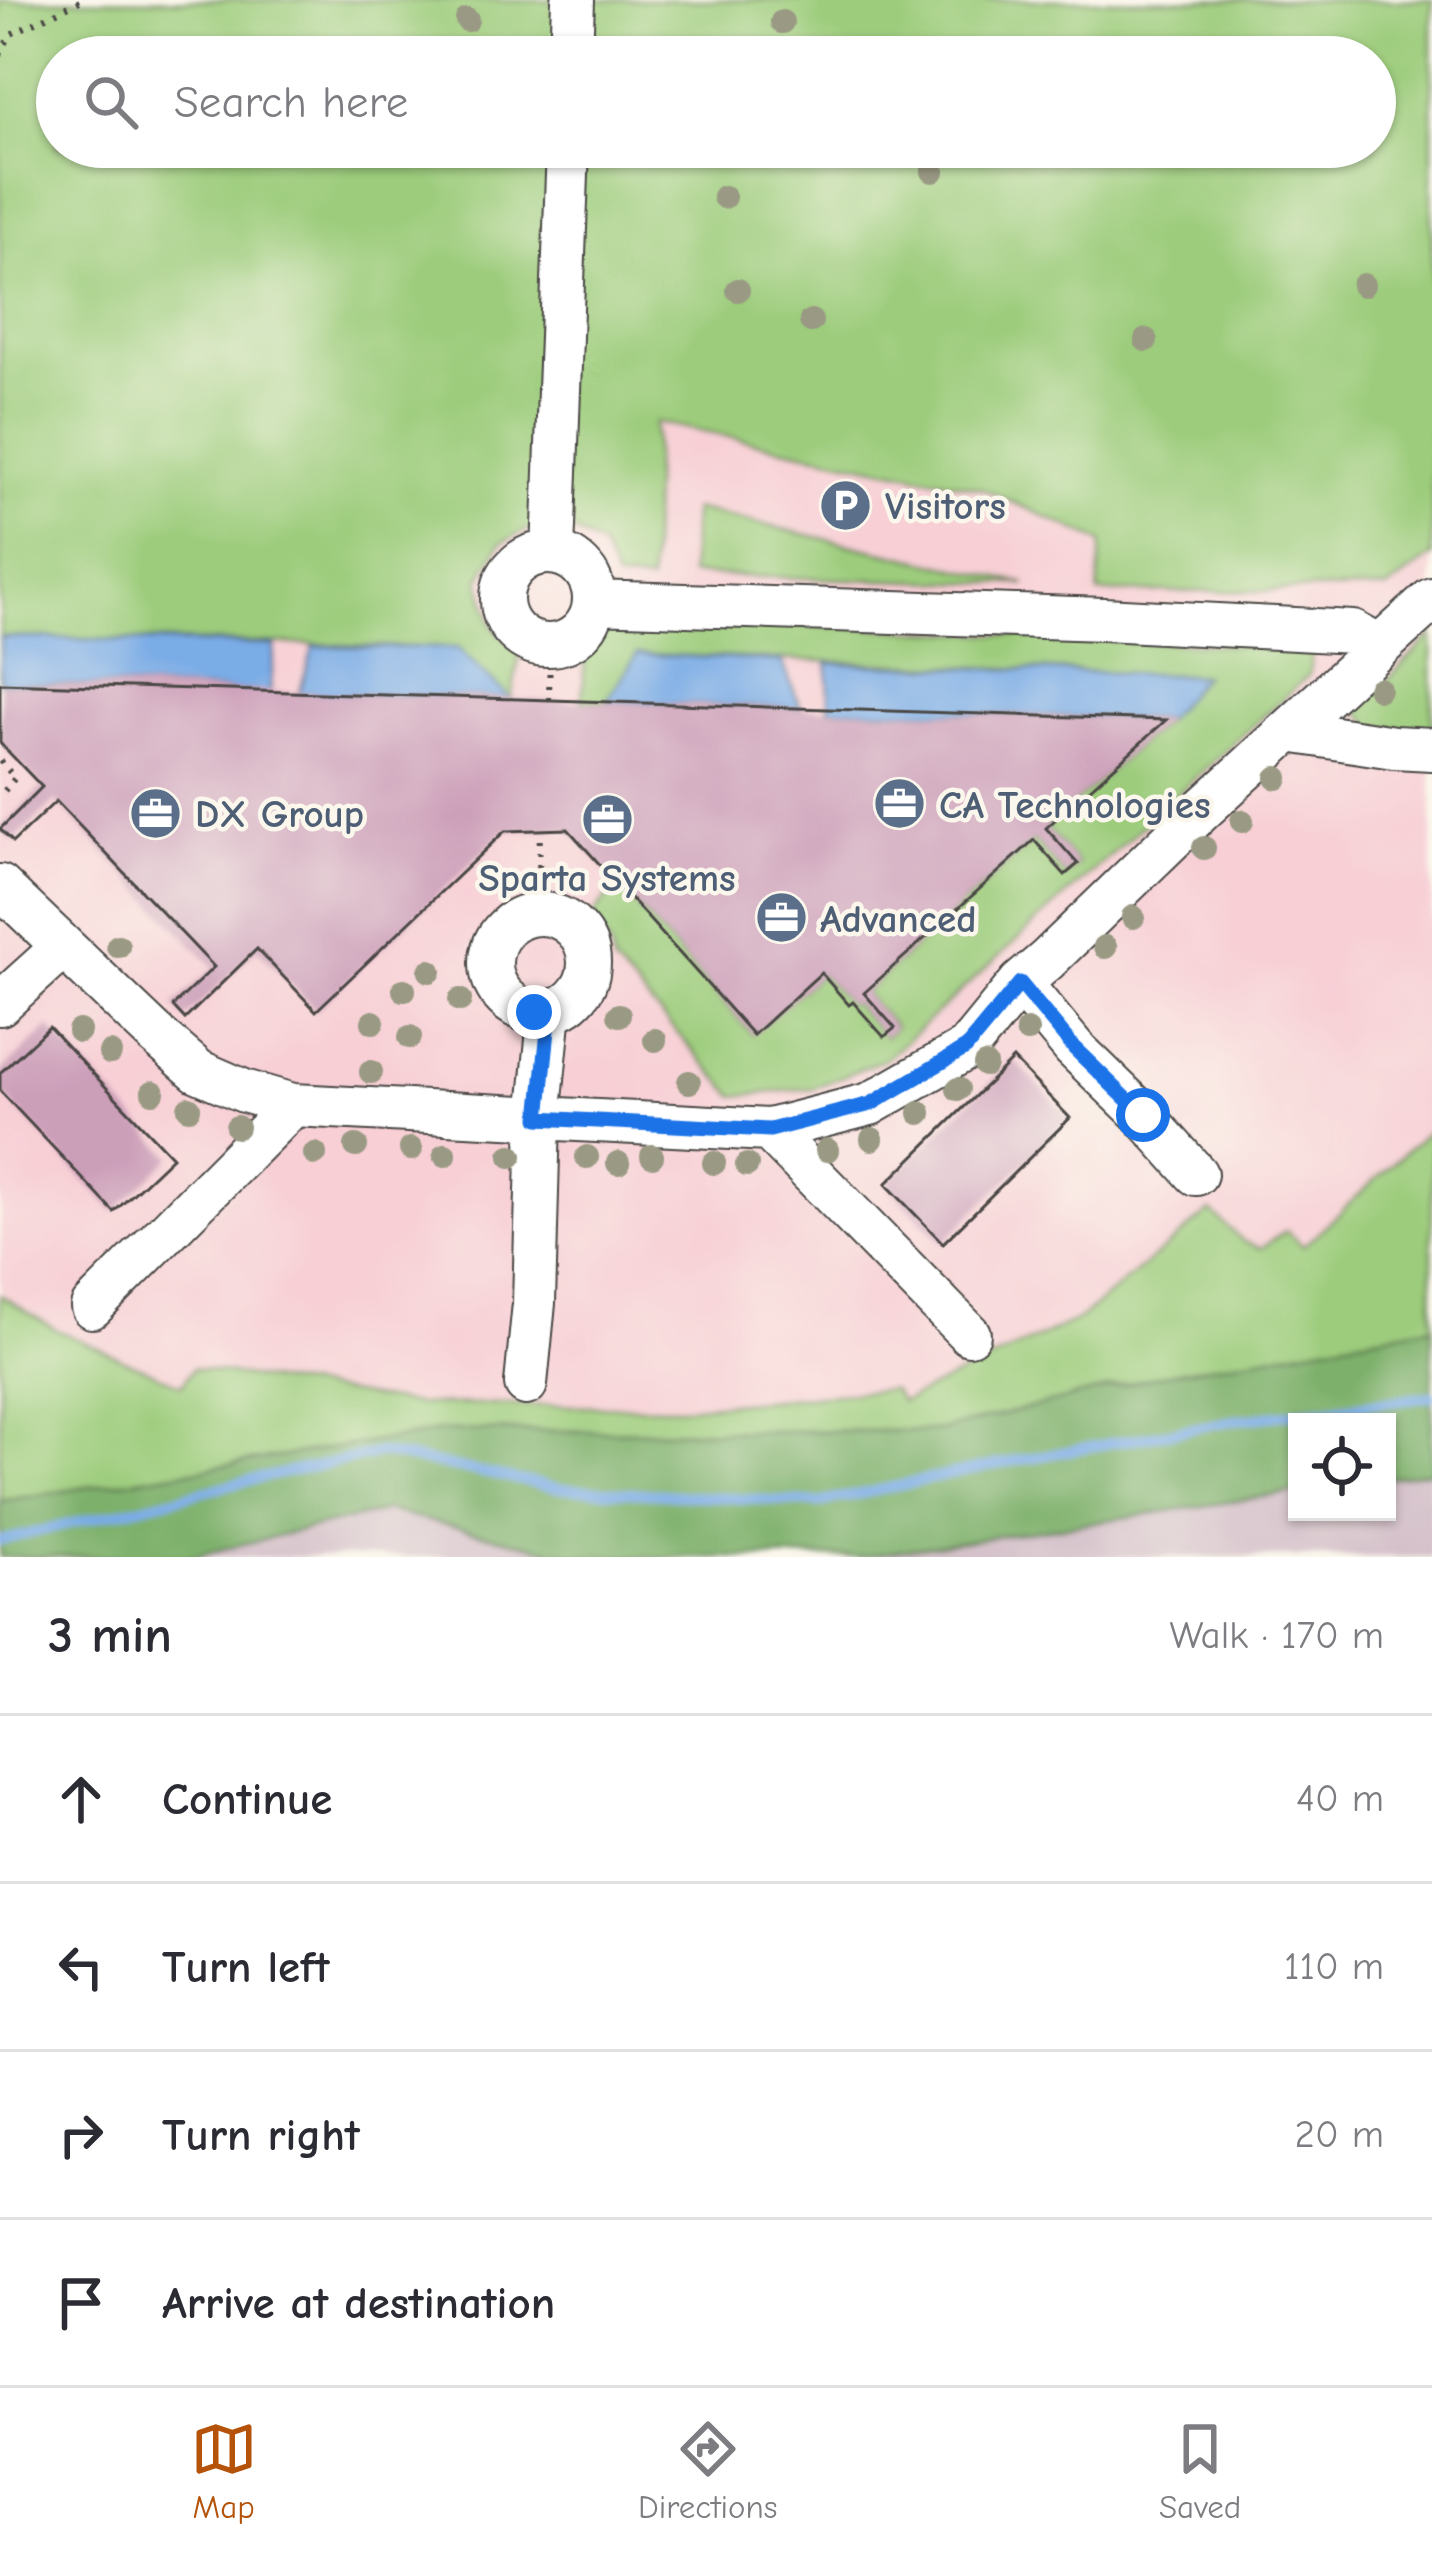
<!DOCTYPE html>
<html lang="en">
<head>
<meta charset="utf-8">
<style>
	:root { --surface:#fff; --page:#f7f7f7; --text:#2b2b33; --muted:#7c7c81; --line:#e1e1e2; --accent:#b45309 }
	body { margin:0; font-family:"Comic Neue",sans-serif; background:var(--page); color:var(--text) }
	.controls { position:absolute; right:36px; bottom:36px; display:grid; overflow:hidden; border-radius:0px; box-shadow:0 3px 9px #0004 }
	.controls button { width:108px; height:108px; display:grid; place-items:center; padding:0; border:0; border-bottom:3px solid var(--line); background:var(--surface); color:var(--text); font:60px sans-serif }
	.stop { position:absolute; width:36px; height:36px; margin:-27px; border:9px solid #1a73e8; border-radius:50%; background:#fff }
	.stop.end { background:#1a73e8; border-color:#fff; box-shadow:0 3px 12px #0008 }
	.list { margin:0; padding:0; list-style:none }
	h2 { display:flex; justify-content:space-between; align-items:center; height:156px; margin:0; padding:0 48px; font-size:51px }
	h2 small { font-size:39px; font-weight:400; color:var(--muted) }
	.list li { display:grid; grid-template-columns:78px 1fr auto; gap:36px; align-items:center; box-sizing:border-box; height:168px; padding:0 48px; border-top:3px solid var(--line) }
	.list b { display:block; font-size:45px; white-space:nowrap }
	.list em { font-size:39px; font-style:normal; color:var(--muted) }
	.icon { flex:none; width:66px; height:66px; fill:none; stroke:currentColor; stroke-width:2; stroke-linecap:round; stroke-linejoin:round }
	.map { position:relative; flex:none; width:1432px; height:1557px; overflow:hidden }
	.search { position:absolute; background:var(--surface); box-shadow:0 3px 9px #0004; left:36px; right:36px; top:36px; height:132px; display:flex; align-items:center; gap:30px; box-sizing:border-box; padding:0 42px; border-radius:66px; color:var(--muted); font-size:45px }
	.sheet { height:828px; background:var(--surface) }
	nav { display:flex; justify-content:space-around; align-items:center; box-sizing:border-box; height:168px; border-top:3px solid var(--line); background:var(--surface); font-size:33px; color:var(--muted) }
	nav a { display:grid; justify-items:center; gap:6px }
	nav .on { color:var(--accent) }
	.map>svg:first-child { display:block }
	.built { fill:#f7cfd5; fill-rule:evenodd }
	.industrial { fill:#d2bdc8; fill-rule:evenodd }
	.green { fill:#9ccc7b; stroke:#647c53; stroke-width:3; fill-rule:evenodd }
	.forest { fill:#7db06b; stroke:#546e4b; stroke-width:3 }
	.water { fill:#7aace6; stroke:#526c88; stroke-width:3 }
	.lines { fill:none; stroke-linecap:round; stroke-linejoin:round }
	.stream { stroke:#7aace6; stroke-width:10 }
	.building { fill:#cc9fb9 }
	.minor-casing { stroke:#4a4744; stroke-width:46 }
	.path { stroke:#4a4744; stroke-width:6; stroke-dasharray:3 9; stroke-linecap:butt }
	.minor { stroke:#fff; stroke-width:42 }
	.tree { fill:#9a9a84 }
	.route { stroke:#1a73e8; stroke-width:15 }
	.labels { text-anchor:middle; stroke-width:9; stroke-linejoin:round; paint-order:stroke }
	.service-label { font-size:39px; font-weight:bold; fill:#4e5e75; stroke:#fbf7ec; text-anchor:start }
</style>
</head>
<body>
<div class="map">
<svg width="1432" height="1557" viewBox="0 0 1432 1557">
	<rect width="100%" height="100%" fill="#fbf7ec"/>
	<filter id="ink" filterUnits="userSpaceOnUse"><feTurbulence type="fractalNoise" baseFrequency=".00833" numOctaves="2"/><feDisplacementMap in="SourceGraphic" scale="24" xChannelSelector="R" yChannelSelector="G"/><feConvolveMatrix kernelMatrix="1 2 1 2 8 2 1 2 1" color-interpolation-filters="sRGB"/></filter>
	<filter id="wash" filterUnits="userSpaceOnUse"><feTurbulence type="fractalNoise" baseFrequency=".004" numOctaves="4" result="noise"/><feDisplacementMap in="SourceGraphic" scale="48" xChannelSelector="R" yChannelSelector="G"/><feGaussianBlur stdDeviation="2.7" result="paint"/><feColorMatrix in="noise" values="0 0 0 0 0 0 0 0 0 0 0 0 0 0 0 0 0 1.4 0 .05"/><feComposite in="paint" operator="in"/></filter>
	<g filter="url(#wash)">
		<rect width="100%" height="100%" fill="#f7e8d4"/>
		<!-- built -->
		<path class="built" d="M0 0H1432V1326L938 1431H442L0 1501ZM57 57H1375V147H57Z"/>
		<!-- industrial -->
		<path class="industrial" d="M1432 1396V1557H0V1550ZM1297 1422H1387V1512H1297Z"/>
		<!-- green -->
		<path class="green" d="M0 0H1432V556L1388 589 1098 593 1102 542 981 488 655 422 650 582 616 580 601 547 574 532 539 525 501 543 480 579 492 625 520 654 511 699 456 648 0 637ZM57 57H1375V147H57Z
			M693 509 1026 584 690 575Z
			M621 617 1313 649 1309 675 887 1058 814 1088 735 1096 613 963 610 946 592 917 617 884 752 1034 821 973 849 1004 853 1002 885 1037 895 1027 864 993 1034 840 1065 875 1078 864 1046 828 1166 720 1202 676 638 654 606 702 582 701 585 655Z
			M1432 635V730L1374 728 1358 710Z
			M1432 1128V1331L938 1431H442L0 1501V1295L55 1329 182 1385 193 1368 416 1404 683 1407 892 1389 901 1402 1081 1318 1210 1211 1244 1242 1261 1248 1286 1231 1303 1246Z"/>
		<!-- forest -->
		<path class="forest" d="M1432 1326V1471L1387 1478V1422H1297V1492L859 1557H580L386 1511 188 1557H0V1501L442 1431H938L1169 1373Z"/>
		<!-- water -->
		<path class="water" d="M0 637 275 645 270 692 0 683Z
			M314 646 457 648 511 699 299 693Z
			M637 654 782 661 801 708 606 702Z
			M828 663 1203 676 1166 720 829 709Z"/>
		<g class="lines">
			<!-- stream -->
			<path class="stream" d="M0 1541 232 1484 380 1453 559 1488 819 1503 1019 1460 1236 1420 1432 1396"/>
		</g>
		<g id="blocks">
			<!-- building -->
			<path class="building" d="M0 683 582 701 1166 720 1046 828 1078 864 1065 875 1034 840 864 993 895 1028 884 1037 853 1002 849 1005 821 973 753 1035 568 829 505 831 316 1011 257 949 185 1019 173 1006 214 967 56 801 13 842 0 829 42 787 0 743Z
				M49 1027 172 1157 114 1212 0 1091V1073Z
				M1013 1059 1070 1118 943 1243 886 1184Z"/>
		</g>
	</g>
	<g filter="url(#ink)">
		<use href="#blocks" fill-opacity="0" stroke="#4a4744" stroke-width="3"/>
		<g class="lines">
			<defs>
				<path id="minor" d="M571 57 573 0
					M553 553 568 147
					M502 599a46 46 0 1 1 92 0a46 46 0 1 1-92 0Z
					M594 602 1104 619 1353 632 1378 646
					M1289 731 1394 747 1432 749
					M0 886 154 1033 198 1071 244 1091 293 1105 769 1130 870 1104 966 1049 1020 983 1047 960 1202 810 1432 599
					M491 963a49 49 0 1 1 98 0a49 49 0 1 1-98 0Z
					M1020 983 1074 1048 1143 1115 1196 1174
					M0 1004 63 947
					M769 1130 969 1334
					M92 1307 293 1105
					M526 1384 534 1303 539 1118 550 1011"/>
			</defs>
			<!-- minor casing -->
			<use href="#minor" class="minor-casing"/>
			<!-- path -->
			<path class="path" d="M0 54 11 34 82 0
				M549 700 550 645
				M0 761 15 778 0 796
				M538 915 540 830"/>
			<!-- minor -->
			<use href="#minor" class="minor"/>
		</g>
		<!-- trees -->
		<g class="tree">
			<circle cx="467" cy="20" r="12"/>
			<circle cx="782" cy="22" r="12"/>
			<circle cx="933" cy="171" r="12"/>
			<circle cx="724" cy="197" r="12"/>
			<circle cx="1363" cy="285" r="12"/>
			<circle cx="738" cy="290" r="12"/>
			<circle cx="811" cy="321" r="12"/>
			<circle cx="1146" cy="340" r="12"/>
			<circle cx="1379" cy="689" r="12"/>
			<circle cx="1277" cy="778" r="12"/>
			<circle cx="1242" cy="821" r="12"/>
			<circle cx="1204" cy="848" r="12"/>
			<circle cx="1133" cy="917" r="12"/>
			<circle cx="118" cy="946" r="12"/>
			<circle cx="1105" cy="947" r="12"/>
			<circle cx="430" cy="971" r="12"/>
			<circle cx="404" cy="990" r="12"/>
			<circle cx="460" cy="1000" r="12"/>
			<circle cx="619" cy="1015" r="12"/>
			<circle cx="373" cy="1022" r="12"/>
			<circle cx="79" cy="1031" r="12"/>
			<circle cx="1027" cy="1031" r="12"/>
			<circle cx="410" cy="1037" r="12"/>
			<circle cx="655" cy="1040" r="12"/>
			<circle cx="110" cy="1053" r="12"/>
			<circle cx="985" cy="1065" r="12"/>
			<circle cx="371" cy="1072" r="12"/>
			<circle cx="689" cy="1082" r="12"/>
			<circle cx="958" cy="1089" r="12"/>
			<circle cx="153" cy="1092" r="12"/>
			<circle cx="189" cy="1108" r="12"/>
			<circle cx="920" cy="1113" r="12"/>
			<circle cx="237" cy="1127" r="12"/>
			<circle cx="872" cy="1139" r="12"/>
			<circle cx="356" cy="1146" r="12"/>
			<circle cx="411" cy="1149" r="12"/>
			<circle cx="827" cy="1150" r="12"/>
			<circle cx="315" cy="1154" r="12"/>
			<circle cx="445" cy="1155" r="12"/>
			<circle cx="511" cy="1156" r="12"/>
			<circle cx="652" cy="1156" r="12"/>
			<circle cx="587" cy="1157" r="12"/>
			<circle cx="618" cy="1163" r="12"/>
			<circle cx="714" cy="1163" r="12"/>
			<circle cx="747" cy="1165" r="12"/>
		</g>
	</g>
	<g class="lines" filter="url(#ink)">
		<!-- route -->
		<path class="route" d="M534 1012 550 1011 539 1118 770 1130 871 1104 966 1048 1020 983 1074 1048 1143 1115"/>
	</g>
	<!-- icons -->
	<defs>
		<symbol id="parking-disc" viewBox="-11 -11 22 22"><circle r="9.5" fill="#5c6f8a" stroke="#fbf7ec"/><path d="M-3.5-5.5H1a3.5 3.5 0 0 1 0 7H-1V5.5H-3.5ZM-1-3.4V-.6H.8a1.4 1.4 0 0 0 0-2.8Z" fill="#fff"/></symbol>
		<symbol id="office-disc" viewBox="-11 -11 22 22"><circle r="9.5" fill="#5c6f8a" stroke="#fbf7ec"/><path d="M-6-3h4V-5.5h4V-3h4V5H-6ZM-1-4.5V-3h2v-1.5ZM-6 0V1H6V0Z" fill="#fff"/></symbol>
	</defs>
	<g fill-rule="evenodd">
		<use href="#parking-disc" x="816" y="476" width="59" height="59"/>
		<use href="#office-disc" x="870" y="774" width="59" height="59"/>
		<use href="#office-disc" x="126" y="784" width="59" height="59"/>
		<use href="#office-disc" x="578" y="790" width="59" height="59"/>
		<use href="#office-disc" x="752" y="888" width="59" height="59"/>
	</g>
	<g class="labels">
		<!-- service labels -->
		<g class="service-label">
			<text x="885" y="519">Visitors</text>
			<text x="939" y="818">CA Technologies</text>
			<text x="195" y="827">DX Group</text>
			<text x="607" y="891" text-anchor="middle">Sparta Systems</text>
			<text x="820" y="932">Advanced</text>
		</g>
	</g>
</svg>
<div class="controls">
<button><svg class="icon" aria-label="locate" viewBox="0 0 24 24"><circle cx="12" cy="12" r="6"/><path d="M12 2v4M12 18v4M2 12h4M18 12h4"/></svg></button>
</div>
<div class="stop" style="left:1143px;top:1115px"></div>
<div class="stop end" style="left:534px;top:1012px"></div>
<div class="search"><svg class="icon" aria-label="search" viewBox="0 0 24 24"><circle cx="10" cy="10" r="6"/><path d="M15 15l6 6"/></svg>Search here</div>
</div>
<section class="sheet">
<h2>3 min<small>Walk · 170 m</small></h2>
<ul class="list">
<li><svg class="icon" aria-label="ahead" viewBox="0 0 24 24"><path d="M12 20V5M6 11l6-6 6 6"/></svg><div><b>Continue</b></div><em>40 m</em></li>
<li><svg class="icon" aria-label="left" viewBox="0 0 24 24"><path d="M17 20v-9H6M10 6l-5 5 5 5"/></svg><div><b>Turn left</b></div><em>110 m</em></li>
<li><svg class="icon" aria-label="right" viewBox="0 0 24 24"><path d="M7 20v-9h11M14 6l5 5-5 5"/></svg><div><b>Turn right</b></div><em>20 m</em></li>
<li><svg class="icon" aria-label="arrive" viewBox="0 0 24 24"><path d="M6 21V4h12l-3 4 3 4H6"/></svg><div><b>Arrive at destination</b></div></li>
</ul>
</section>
<nav>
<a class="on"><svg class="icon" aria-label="map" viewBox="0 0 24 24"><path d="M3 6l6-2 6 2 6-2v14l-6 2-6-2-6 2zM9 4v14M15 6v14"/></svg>Map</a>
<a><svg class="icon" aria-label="directions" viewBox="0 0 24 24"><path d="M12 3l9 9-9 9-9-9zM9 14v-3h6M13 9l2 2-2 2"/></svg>Directions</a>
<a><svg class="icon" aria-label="saved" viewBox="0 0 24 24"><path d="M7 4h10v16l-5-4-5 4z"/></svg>Saved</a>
</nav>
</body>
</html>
